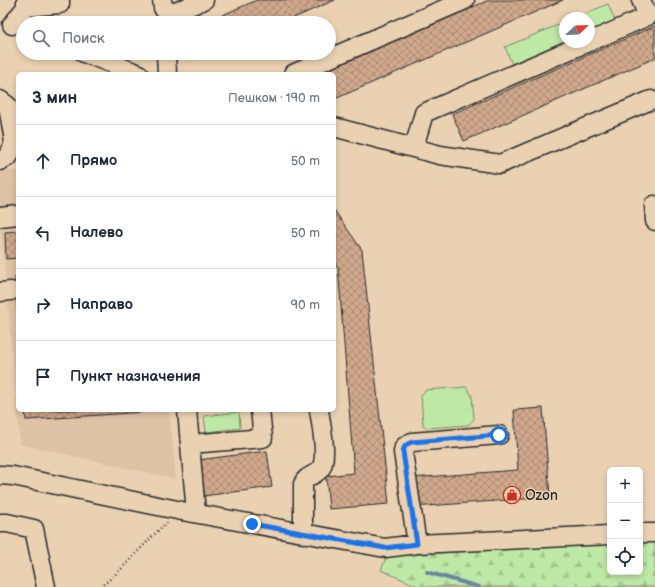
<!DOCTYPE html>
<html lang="ru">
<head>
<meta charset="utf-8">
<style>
	:root { --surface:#fff; --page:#f2f2f3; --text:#1f2937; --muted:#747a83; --line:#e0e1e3 }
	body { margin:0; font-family:"Balsamiq Sans",sans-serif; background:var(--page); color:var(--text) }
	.controls { position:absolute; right:12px; bottom:12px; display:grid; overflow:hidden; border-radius:6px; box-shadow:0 2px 6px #0003 }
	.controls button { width:36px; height:36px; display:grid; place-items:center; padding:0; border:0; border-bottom:1px solid var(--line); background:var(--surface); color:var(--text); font:20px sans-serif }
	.compass { position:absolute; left:559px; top:12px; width:36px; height:36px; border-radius:50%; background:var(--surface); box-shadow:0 2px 6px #0003; rotate:67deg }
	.stop { position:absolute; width:12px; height:12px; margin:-9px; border:3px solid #1a73e8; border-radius:50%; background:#fff }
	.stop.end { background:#1a73e8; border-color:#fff; box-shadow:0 1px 4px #0008 }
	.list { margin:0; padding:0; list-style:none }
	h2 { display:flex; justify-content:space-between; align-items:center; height:52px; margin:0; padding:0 16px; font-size:17px }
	h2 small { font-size:13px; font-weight:400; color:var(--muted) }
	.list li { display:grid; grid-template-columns:26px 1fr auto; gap:12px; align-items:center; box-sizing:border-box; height:72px; padding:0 16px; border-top:1px solid var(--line) }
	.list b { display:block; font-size:15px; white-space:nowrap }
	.list em { font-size:13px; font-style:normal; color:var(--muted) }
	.icon { flex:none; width:22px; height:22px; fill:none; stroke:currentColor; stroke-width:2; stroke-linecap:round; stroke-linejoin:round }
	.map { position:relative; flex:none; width:655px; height:587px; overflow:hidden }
	.search { position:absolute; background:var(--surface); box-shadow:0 2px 6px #0003; left:16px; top:16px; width:320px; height:44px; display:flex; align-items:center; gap:10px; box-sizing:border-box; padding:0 14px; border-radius:22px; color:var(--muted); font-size:15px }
	.panel { position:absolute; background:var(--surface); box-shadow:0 2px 6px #0003; left:16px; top:72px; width:320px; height:340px; border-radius:6px }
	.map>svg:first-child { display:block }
	.built { fill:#dec2a5 }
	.forest { fill:url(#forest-firs); stroke:#748a68 }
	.green { fill:#bee8a5; stroke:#748a68 }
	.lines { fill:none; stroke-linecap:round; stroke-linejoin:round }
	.stream { stroke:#6b86a1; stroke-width:4 }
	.building { fill:url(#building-cross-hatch); stroke:#2b2b2b }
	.minor-casing { stroke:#2b2b2b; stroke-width:21 }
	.path { stroke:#2b2b2b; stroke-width:2.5; stroke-dasharray:1 3; stroke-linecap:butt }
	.minor { stroke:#ead1b2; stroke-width:18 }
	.route { stroke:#1a73e8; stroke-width:5 }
	.labels { text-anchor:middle; stroke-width:3; stroke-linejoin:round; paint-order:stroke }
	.poi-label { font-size:14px; fill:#2b2b2b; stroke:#ead1b2; text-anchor:start }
</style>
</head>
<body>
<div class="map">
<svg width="655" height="587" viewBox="0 0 655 587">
	<defs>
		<pattern id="forest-firs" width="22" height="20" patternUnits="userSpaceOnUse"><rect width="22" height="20" fill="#bee8a5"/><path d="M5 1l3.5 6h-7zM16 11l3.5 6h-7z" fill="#a3c78e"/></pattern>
		<pattern id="building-cross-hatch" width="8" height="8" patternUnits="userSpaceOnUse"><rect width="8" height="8" fill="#d0a98c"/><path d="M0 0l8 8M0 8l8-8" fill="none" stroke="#a98a73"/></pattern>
	</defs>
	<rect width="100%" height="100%" fill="#ead1b2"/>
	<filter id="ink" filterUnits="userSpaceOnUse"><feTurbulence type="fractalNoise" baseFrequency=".025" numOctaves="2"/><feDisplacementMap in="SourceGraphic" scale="8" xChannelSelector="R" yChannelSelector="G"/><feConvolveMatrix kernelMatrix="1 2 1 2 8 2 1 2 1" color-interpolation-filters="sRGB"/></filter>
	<g filter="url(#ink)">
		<!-- built -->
		<path class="built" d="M18 170V410H169L176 479 20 444 0 220V172Z"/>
		<!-- forest -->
		<path class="forest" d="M655 540V587H420L381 570 387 556 610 543V572H640V541Z"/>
		<!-- green -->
		<path class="green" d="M608 4 615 21 589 31V18H575Z
			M565 22V41L512 64 505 47Z
			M466 387 472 396 474 419 468 425 427 428 423 425 421 395 426 390Z
			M239 412 240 428 206 432 204 416Z"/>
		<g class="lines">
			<!-- stream -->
			<path class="stream" d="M427 572 479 587"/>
		</g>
		<!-- building -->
		<path class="building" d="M257 0H335L282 23H204Z
			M489 0H563L337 98 334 92V74H326L325 71Z
			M655 26V58L464 141 452 114Z
			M334 210 362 250 389 504 329 509 326 476 354 473 338 267 334 262Z
			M18 231V258L6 259 5 232Z
			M15 277H18V322Z
			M543 408 550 497 413 507 411 478 518 470 514 410Z
			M25 410H145V412L26 420Z
			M267 451 272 487 203 496 198 460Z"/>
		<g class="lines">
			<defs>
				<path id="minor" d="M162 0 163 8 173 13 204 0
					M26 7 60 4V0
					M12 25 26 7V0
					M589 42 648 16 641 0
					M84 53 139 74
					M166 53 167 74
					M293 74 465 0
					M0 100 8 106 14 141 9 156 0 161
					M334 127 440 155 500 164 651 100
					M414 147 424 113 588 42
					M654 205 655 221
					M0 217 18 215
					M0 292 11 291
					M187 410 196 513
					M190 444 263 438 260 410
					M0 475 13 476 182 511 385 548 417 544 610 535
					M0 523H7L34 529 46 587
					M640 533H655
					M303 534V484C306 475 316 476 321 468 328 457 321 424 319 410
					M417 544 403 452 404 447 412 442 499 435"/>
			</defs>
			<!-- minor casing -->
			<use href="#minor" class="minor-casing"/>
			<!-- path -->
			<path class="path" d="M100 587C125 569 144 542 168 522"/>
			<!-- minor -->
			<use href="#minor" class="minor"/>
		</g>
	</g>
	<g class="lines" filter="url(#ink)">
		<!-- route -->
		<path class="route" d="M252 524 385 548 417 544 403 452C404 446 406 444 412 442L499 435"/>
	</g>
	<!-- icons -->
	<defs>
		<symbol id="shop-ring" viewBox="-11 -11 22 22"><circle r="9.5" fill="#ead1b2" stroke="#c8321e" stroke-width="1.5"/><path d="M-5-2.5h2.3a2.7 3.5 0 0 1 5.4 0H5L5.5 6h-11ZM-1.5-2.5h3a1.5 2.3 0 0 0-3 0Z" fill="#c8321e"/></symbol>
	</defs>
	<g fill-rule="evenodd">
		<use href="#shop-ring" x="502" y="485" width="20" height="20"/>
	</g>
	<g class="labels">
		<!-- poi labels -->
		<g class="poi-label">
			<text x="525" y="500">Ozon</text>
		</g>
	</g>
</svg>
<div class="controls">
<button>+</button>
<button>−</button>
<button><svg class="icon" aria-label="locate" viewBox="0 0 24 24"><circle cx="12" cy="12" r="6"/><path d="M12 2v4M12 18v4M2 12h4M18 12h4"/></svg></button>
</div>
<svg class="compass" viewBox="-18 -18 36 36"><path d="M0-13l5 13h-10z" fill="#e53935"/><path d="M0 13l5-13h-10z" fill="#747a83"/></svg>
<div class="stop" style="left:499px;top:435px"></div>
<div class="stop end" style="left:252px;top:524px"></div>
<div class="search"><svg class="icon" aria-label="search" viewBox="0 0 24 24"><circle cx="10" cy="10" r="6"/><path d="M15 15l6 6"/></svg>Поиск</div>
<section class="panel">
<h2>3 мин<small>Пешком · 190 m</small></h2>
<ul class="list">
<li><svg class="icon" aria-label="ahead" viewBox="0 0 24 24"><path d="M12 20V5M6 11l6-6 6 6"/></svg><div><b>Прямо</b></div><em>50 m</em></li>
<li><svg class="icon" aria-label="left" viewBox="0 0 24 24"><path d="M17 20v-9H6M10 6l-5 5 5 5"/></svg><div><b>Налево</b></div><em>50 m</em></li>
<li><svg class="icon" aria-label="right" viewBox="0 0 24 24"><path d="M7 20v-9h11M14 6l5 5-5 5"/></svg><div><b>Направо</b></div><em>90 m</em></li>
<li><svg class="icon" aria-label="arrive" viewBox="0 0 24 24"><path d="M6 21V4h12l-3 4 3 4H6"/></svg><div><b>Пункт назначения</b></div></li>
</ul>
</section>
</div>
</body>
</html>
